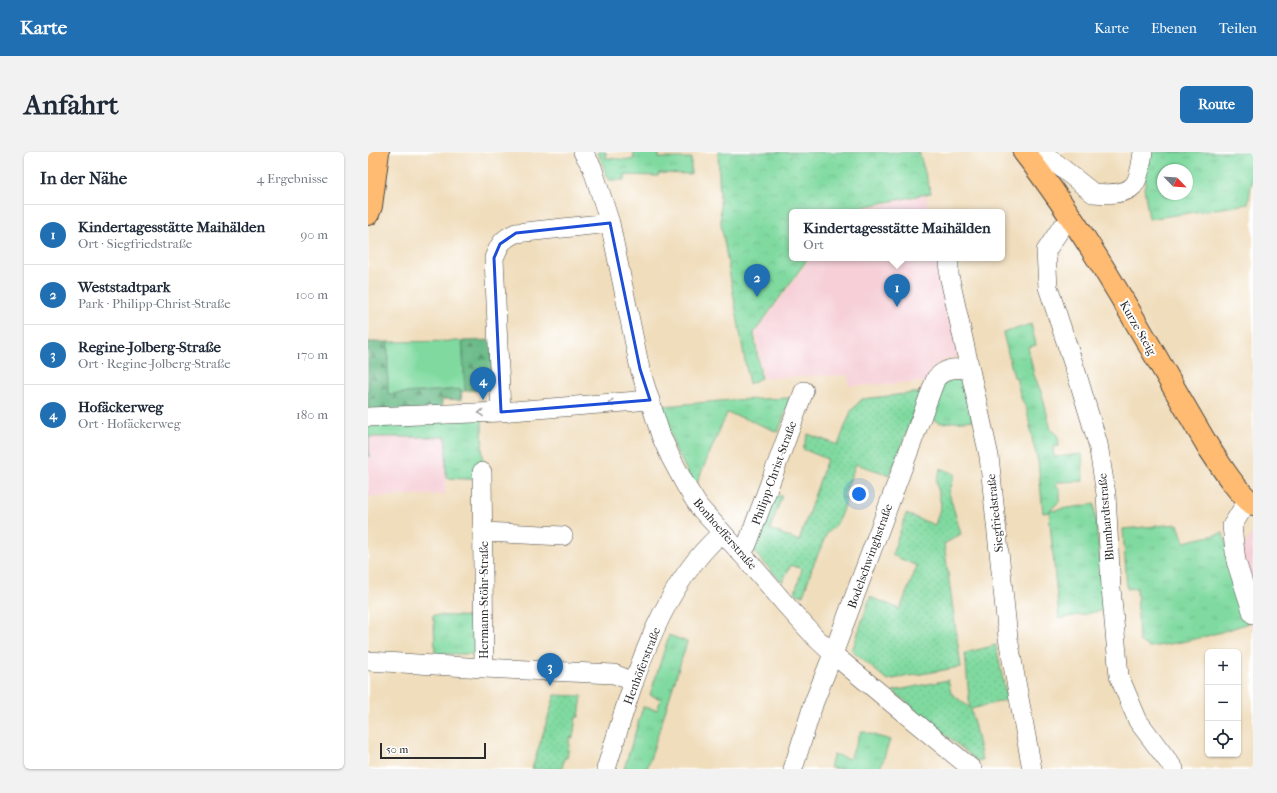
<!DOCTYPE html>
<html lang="de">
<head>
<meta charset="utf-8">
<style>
	:root { --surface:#fff; --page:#f2f2f3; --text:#1f2937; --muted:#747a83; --line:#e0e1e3; --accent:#1f6fb2 }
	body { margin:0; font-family:"IM FELL French Canon",serif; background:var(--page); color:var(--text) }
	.controls { position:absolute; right:12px; bottom:12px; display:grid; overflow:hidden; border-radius:6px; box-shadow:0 1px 3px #0004 }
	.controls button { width:36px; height:36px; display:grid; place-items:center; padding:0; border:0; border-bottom:1px solid var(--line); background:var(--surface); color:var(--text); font:20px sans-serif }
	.compass { position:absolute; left:789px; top:12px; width:36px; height:36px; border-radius:50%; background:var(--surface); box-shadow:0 1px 3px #0004; rotate:115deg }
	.scale { position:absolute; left:12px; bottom:10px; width:106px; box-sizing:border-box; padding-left:4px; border:2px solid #2b2b2b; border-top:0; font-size:11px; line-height:14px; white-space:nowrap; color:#2b2b2b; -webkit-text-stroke:3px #fff; paint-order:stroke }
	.you { position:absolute; left:491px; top:342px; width:14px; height:14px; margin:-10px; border:3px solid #fff; border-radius:50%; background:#1a73e8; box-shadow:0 0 0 6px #1a73e833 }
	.badge { display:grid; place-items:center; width:26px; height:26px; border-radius:50%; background:var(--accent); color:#fff; font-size:13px; font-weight:700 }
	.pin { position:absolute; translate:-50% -33px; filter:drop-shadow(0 1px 2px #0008) }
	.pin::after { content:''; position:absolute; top:21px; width:14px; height:12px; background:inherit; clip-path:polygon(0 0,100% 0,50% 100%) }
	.popup { position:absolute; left:421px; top:57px; width:216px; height:52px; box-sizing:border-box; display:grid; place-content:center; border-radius:6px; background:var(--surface); filter:drop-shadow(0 1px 3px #0005); font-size:13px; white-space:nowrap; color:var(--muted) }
	.popup b { font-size:15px; color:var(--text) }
	.popup::after { content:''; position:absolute; left:50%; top:100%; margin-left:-8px; border:8px solid transparent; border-top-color:var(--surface) }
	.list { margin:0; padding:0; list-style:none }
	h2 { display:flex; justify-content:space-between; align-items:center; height:52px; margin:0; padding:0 16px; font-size:17px }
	h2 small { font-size:13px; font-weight:400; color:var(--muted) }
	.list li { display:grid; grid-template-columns:26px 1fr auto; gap:12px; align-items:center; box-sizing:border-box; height:60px; padding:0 16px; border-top:1px solid var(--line) }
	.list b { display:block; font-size:15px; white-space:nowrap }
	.list p { margin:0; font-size:13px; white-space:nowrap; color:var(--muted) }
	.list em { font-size:13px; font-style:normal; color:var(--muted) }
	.icon { flex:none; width:22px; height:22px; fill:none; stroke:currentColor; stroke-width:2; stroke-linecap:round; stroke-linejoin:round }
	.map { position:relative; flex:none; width:885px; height:617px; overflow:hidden; border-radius:6px }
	header { display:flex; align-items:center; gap:24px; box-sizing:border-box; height:56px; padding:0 20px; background:var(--accent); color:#fff }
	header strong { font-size:19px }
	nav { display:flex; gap:22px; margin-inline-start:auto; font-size:14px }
	.intro { display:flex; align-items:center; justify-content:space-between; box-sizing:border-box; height:96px; padding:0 24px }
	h1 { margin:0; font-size:28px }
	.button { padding:10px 18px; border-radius:6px; background:var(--accent); color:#fff; font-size:14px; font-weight:700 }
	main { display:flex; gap:24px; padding:0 24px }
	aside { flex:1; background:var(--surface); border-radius:6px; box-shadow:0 1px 3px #0004 }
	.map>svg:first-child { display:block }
	.built { fill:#f6cfd7 }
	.grass { fill:url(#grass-tufts); stroke:#568266; fill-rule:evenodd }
	.forest { fill:url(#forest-firs); stroke:#4a7258 }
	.park { fill:url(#park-crowns); stroke:#568266 }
	.garden { fill:url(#garden-dots); stroke:#568266 }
	.pitch { fill:#80daa0; stroke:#568266 }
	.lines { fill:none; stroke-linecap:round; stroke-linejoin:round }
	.minor-casing { stroke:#494641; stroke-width:20 }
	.major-casing { stroke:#494641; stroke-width:24 }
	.minor { stroke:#fff; stroke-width:19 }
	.major { stroke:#febb71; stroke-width:22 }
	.oneway { stroke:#a0a0a0 }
	.marked { fill:none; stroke:#1d4ed8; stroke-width:3; stroke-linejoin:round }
	.labels { text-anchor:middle; stroke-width:4; stroke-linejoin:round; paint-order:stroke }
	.street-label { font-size:12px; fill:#2b2b2b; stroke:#fff }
</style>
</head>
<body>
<header>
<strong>Karte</strong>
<nav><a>Karte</a><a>Ebenen</a><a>Teilen</a></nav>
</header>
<div class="intro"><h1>Anfahrt</h1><a class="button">Route</a></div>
<main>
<aside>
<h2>In der Nähe<small>4 Ergebnisse</small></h2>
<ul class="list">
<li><span class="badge">1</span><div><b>Kindertagesstätte Maihälden</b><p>Ort · Siegfriedstraße</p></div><em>90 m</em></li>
<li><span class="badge">2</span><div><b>Weststadtpark</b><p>Park · Philipp-Christ-Straße</p></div><em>100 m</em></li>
<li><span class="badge">3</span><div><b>Regine-Jolberg-Straße</b><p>Ort · Regine-Jolberg-Straße</p></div><em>170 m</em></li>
<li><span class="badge">4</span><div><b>Hofäckerweg</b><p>Ort · Hofäckerweg</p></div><em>180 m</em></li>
</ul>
</aside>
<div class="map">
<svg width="885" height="617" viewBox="0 0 885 617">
	<defs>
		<pattern id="grass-tufts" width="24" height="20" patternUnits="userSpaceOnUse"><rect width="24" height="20" fill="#80daa0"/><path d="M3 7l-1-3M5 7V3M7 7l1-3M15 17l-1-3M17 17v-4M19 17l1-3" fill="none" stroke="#6fbb8a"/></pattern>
		<pattern id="forest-firs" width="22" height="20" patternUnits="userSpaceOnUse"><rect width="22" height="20" fill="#68ba86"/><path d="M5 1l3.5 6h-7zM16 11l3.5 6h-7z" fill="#56976e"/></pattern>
		<pattern id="park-crowns" width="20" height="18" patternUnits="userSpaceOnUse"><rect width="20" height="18" fill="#80daa0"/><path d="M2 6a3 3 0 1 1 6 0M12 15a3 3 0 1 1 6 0" fill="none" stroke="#6fbb8a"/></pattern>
		<pattern id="garden-dots" width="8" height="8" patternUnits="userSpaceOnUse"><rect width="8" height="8" fill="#80daa0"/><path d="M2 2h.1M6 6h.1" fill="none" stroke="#6fbb8a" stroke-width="1.8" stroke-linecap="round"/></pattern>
	</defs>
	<rect width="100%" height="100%" fill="#fff"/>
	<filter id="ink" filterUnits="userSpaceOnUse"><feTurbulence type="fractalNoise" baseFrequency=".025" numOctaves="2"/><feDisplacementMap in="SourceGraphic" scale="8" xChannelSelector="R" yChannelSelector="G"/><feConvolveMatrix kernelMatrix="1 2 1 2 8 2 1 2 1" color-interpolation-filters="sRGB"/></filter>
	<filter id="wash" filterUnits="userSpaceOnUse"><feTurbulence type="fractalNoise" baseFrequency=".012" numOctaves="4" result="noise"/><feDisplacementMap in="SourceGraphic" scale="16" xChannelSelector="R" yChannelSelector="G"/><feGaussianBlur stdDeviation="0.9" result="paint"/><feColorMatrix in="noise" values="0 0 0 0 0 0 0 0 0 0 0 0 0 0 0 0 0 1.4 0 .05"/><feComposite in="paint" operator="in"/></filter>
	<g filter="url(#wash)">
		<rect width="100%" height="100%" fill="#f0ddbc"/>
		<!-- built -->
		<path class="built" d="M558 43 561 60H481Z
			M441 106H571L592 203 571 210 564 217 557 230 481 234 480 223 395 226 388 180 440 109Z
			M114 261 115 328 78 327 77 342 0 345V265Z
			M885 380V480L864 412Z"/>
		<!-- grass -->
		<path class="grass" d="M229 0H238V6L265 8 266 0H291V6H323V22L291 21 290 24 257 23V28H241C236 19 235 9 229 0Z
			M779 0H885L883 21 885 22 880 52 781 67 776 35H777ZM795 18H819V42H795Z
			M663 172 668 193 660 195 666 223 674 242 683 278 690 284 691 294 685 295 686 305 714 302 715 329 690 330 688 334 692 337V349L681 359 726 352 737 458 691 467 681 360 675 361 670 309 665 291 659 258 653 246 648 225H646L635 181Z
			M586 227 595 230 600 235 607 268 573 271 565 267 569 255 567 249C572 237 572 230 586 227Z
			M423 246 410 280 376 266 359 261 327 335 307 296 295 254 363 248Z
			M0 265 114 266 115 328 78 326V285H1V305H0Z
			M810 372 816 390 855 381 880 471C847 483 815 491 781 495L771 489 769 436 759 437 755 377Z
			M65 463 110 465 109 502H66L67 501 66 468H65Z
			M301 483 319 490 279 617H256L275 555 289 558 293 547 282 543Z
			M493 579 522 588 512 617H469L462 615 466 602 482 607Z"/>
		<!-- forest -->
		<path class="forest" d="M124 188 125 237 97 239 94 189Z
			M0 190H20V242L93 237 94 248 74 247 73 262 0 265Z"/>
		<!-- park -->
		<path class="park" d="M350 0H551L563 41 470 60H424V106H439L438 109 386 181 393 226 381 232 353 72Z"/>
		<!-- garden -->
		<path class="garden" d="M555 240 522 323 488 312 475 345 479 346 469 372 459 381 444 416 435 444 427 441 434 417 423 413 414 430 384 398 406 343 414 344 402 377 431 389 459 307 435 297 440 282 470 293 483 259 494 247Z
			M573 316 587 322 581 341 593 382 576 392 593 515 519 528 484 499 502 445 532 457 549 414 524 403 538 362 567 373 573 353 568 329Z
			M628 493 639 548 603 557 614 608 609 609 525 539 580 528 583 541 602 556 597 501Z
			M187 543 214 544 211 565H208L205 586 202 585 199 606H196L194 617H164Z"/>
		<!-- pitch -->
		<path class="pitch" d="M94 189 97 239 93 240V237L20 242V190Z"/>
	</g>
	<g filter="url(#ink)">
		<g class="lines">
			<defs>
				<path id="minor" d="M215 0 224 15 242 71 272 217 293 284 303 306 318 334 331 355 382 411 418 453 448 486 465 502 513 542 604 617
					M674 0 725 41C737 42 757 43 765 34 771 28 774 8 775 0
					M706 69 693 76 678 99 680 135 710 226 730 292 738 342 743 436 751 524 770 569 806 617
					M581 106V123L621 304 640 486 664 617
					M133 260 126 106C132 92 134 87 148 81L242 71
					M0 265 133 260 282 248
					M114 320 116 516
					M880 348 864 374 868 409 885 462
					M115 380 195 384
					M372 400 379 393 436 239
					M0 509 116 516 246 522 266 530
					M238 617C263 538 289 437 354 381
					M425 617 446 550 465 502 568 226C580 215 587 216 602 217"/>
				<path id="major" d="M656 0C727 91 782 197 841 296 853 314 868 339 885 352
					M0 62 3 54 10 0"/>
			</defs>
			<!-- minor casing -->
			<use href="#minor" class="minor-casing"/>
			<!-- major casing -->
			<use href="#major" class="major-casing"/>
			<!-- minor -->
			<use href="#minor" class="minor"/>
			<!-- major -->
			<use href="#major" class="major"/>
		</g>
		<!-- one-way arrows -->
		<defs><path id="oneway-chevron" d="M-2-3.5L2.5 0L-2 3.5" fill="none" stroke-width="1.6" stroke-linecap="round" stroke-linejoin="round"/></defs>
		<g class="oneway">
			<use href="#oneway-chevron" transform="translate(243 251) rotate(175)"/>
			<use href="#oneway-chevron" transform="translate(113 261) rotate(178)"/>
		</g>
	</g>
	<!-- marked area -->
	<path class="marked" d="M242 71 272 217 282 248 133 260 126 106 132 92 148 81Z"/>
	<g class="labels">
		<!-- street labels -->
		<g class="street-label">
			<text transform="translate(770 176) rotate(60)" y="4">Kurze Steig</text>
			<text transform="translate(406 321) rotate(-70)" y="4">Philipp-Christ-Straße</text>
			<text transform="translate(627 361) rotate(-96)" y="4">Siegfriedstraße</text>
			<text transform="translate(738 365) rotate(-95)" y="4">Blumhardtstraße</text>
			<text transform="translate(357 382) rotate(49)" y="4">Bonhoefferstraße</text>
			<text transform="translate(502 404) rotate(-70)" y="4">Bodelschwinghstraße</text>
			<text transform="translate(116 448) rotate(-90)" y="4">Hermann-Stöhr-Straße</text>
			<text transform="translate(274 514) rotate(-69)" y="4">Henhöferstraße</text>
		</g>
	</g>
</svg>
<div class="controls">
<button>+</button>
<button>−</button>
<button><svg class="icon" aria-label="locate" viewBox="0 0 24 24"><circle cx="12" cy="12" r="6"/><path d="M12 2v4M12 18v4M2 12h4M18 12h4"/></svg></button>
</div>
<svg class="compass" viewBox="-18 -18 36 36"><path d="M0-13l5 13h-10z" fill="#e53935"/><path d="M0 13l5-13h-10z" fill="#747a83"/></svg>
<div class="scale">50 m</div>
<div class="you"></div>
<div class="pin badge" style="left:529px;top:155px">1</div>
<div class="popup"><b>Kindertagesstätte Maihälden</b>Ort</div>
<div class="pin badge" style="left:389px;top:145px">2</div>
<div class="pin badge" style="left:182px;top:534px">3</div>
<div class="pin badge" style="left:115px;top:248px">4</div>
</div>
</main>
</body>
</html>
